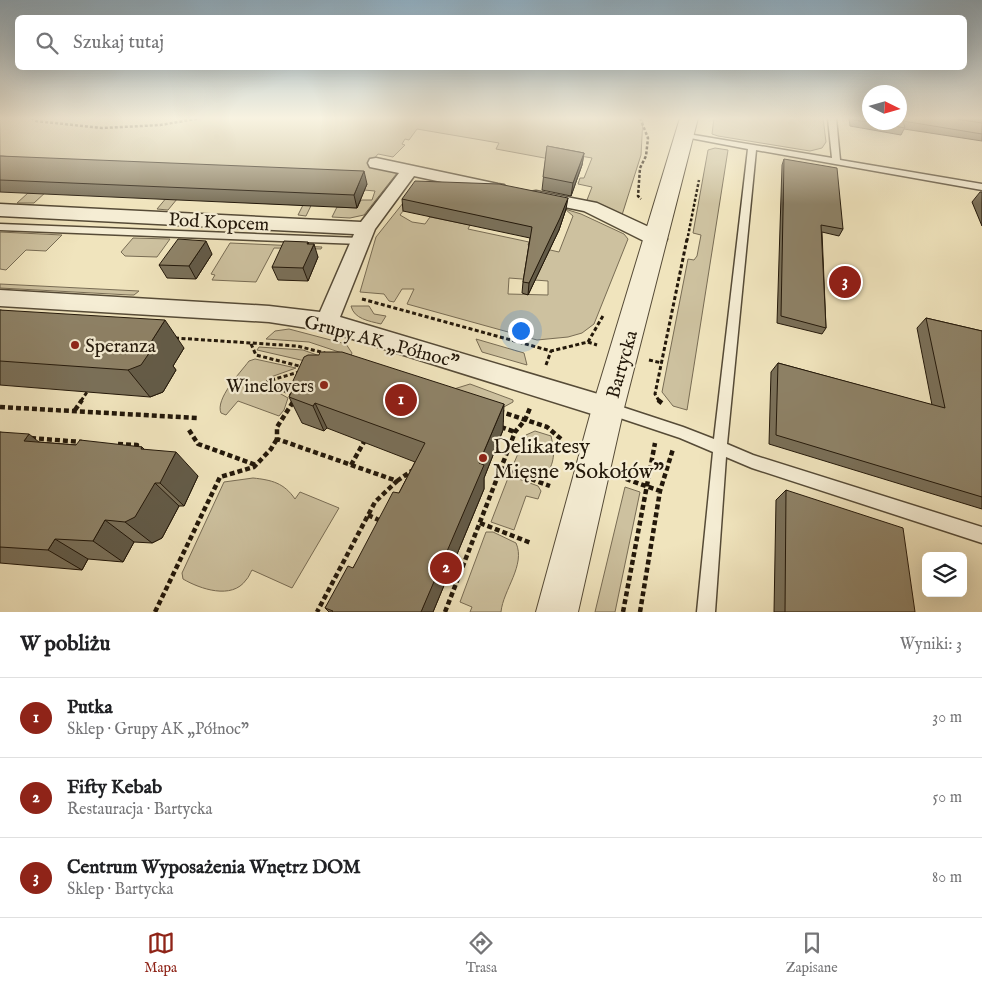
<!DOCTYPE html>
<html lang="pl">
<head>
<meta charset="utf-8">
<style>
	:root { --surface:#fff; --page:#f6f6f6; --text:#202124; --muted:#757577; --line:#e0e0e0; --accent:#8f2418 }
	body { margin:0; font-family:"IM FELL English",serif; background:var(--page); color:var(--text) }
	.controls { position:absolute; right:15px; bottom:15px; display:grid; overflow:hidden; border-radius:8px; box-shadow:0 5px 20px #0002 }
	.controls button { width:45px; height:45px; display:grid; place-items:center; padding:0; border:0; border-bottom:1px solid var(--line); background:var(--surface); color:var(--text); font:25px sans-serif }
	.compass { position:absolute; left:862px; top:85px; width:45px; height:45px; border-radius:50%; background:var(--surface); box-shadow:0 5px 20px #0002; rotate:95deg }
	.you { position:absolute; left:520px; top:330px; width:18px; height:18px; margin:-12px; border:4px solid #fff; border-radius:50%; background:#1a73e8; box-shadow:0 0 0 8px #1a73e833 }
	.badge { display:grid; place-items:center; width:32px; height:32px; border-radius:50%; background:var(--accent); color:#fff; font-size:16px; font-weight:700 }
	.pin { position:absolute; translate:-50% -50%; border:2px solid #fff; box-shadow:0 1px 5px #0006 }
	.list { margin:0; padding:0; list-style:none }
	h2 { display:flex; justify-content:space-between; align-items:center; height:65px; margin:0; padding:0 20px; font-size:21px }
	h2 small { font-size:16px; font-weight:400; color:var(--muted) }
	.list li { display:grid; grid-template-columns:32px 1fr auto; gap:15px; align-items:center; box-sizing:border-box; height:80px; padding:0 20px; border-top:1px solid var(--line) }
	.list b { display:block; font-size:19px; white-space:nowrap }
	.list p { margin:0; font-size:16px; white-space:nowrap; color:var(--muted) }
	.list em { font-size:16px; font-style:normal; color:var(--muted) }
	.icon { flex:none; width:28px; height:28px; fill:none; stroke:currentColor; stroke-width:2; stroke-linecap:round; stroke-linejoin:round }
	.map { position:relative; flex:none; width:982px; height:612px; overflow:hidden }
	.search { position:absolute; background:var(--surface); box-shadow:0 5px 20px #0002; left:15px; right:15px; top:15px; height:55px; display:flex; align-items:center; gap:12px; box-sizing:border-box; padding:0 18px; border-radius:8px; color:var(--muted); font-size:19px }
	.sheet { height:305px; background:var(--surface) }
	nav { display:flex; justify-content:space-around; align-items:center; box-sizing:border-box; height:70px; border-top:1px solid var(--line); background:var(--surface); font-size:14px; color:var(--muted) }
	nav a { display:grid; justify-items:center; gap:2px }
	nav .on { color:var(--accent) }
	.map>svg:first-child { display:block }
	.green { fill:#cdc19f; stroke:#786c54; fill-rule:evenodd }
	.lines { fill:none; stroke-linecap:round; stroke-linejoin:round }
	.service-casing { stroke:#564b37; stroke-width:3 }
	.minor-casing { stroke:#564b37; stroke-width:3 }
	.tertiary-casing { stroke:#564b37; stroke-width:2 }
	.path-far2 { stroke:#23180a; stroke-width:2.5; stroke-dasharray:3 2; stroke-linecap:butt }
	.path-far1 { stroke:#23180a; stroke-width:3; stroke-dasharray:4 2.5; stroke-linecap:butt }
	.path { stroke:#23180a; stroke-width:4.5; stroke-dasharray:5 3; stroke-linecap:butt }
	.service { fill:#f5edd4; fill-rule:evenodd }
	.minor { fill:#f5edd4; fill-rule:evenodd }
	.tertiary { fill:#f5edd4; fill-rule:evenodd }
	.wall { fill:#7a7059; stroke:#23180a }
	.shaded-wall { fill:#635b48; stroke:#23180a }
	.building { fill:#8e8267; stroke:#23180a }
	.poi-dot { fill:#8f2418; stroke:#f5edd4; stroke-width:2 }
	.labels { text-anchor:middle; stroke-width:4.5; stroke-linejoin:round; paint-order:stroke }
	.street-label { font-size:19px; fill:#23180a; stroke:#f5edd4 }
	.poi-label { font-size:19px; fill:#23180a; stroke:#f5edd4; text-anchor:start }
	.near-poi-label { font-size:22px; fill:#23180a; stroke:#f5edd4; text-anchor:start }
</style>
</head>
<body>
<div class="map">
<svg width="982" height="612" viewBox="0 0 982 612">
	<rect width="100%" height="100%" fill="#f0e4bd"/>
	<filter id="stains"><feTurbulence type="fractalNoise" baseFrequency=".004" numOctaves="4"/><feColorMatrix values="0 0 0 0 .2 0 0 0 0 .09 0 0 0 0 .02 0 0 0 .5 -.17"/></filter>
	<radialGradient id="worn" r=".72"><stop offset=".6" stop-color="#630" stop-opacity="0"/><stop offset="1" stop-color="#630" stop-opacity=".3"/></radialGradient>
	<!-- green -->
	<path class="green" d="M0 118H643L641 155 622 215 587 200 592 187 578 184 580 178H584L592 158 569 154 566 162 496 149 499 143 417 129 409 140 405 139 402 144 405 145 393 157 378 154 368 166 397 173 364 215 350 218 332 217 337 207 357 208 361 200H372L375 191 364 190 366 184 319 189 306 216 298 215 303 205 191 182 168 210 157 209 178 184 61 178 34 203H17L28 193H33L0 162Z
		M714 118H823L826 142 822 148 810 151 718 136 712 134Z
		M715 148 728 150 687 410 673 406 662 392 688 259 694 260 697 256 701 235 693 233 708 150Z
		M411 193 416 194 400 215 412 222 425 224 430 217 470 225 468 229 529 242 528 245 559 252 573 216 565 209 581 214 624 234 628 239 594 324 582 333 568 337 537 340 407 304 414 289H402L394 302 389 301 384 294 360 292 376 237ZM509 278 548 281V295L508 294Z
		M0 232 62 235 46 251 26 250 6 270 0 269Z
		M133 238 170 239 157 257 125 256 121 252Z
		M230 243 322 247 321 249 274 248 256 282 212 280 215 275 211 274Z
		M0 284 139 291 134 295H130L0 288Z
		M351 306H369L374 314 386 316 381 324C369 321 354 319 351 306Z
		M289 329 346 344 352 353 351 356 309 342 266 339 275 331Z
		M476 339 524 353 527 365 482 352Z
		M259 347 303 350 504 421 502 423 362 374 257 350Z
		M255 359 296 368 268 378 265 385 288 398 284 410 279 416 238 401 226 415 221 413C215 399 240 373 249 361Z
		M470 384 513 400V402L502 408 454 389Z
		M535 431 551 436C555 453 555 462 545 477 533 479 521 473 514 463L526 435Z
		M253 478C272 480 284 483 295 499L300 492 339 508 292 588 252 570C250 573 249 577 246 580 232 600 200 589 183 579L182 573 224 482Z
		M508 478H516L538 486 541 491 538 499 526 496 514 530 491 522Z
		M625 487 640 492 615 612H595Z
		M486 532H493L516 543C526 565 503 590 501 612H470L472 607 460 602Z"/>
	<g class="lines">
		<defs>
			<path id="service" d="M828 118H836L840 160 982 184V190L756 150 727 444 753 455 982 527V543L752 468 726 457 715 612H697L713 452 680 438 605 413 603 409 605 405 610 403 683 427 714 439 748 149 685 137 681 135 682 133 832 158Z
				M0 224 360 238 365 241 360 244 0 230Z"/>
			<path id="minor" d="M376 158 498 184 504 185 507 189 504 193 498 194 414 176 375 229 340 317 608 397 617 400 621 408 617 416 608 419 327 331 269 322 0 306V290L269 306 320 312 354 234 0 216V204L361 222 399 173 370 167 368 163 370 159Z
				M536 191 597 203 664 234 667 239 664 244 657 245 650 244 584 211 530 200 527 196 530 192Z"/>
			<path id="tertiary" d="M680 118H698L624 408 578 612H536L592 408Z"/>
		</defs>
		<!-- service casing -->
		<use href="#service" class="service-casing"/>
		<!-- minor casing -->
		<use href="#minor" class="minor-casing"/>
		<!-- tertiary casing -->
		<use href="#tertiary" class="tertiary-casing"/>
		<!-- path-far2 -->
		<path class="path-far2" d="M31 118 36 121 102 128 160 125 201 118
			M640 118 648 138 646 156 640 168 638 196 641 199
			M687 241 699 180"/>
		<!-- path-far1 -->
		<path class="path-far1" d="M362 299 551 351 588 342 597 345
			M175 338 297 346 325 353
			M588 342 604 314
			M251 344 256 355 303 367
			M649 360 662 363
			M546 365 551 351
			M293 396 268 381 299 372
			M81 401 87 392
			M659 401 655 394 687 239"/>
		<!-- path -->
		<path class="path" d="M658 400 663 404
			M293 402 277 427V439L397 481 375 502 317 612
			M0 407 197 418
			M75 410 82 400
			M499 411 547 427 561 439V453
			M501 427 515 432
			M189 430 198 444 256 465
			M31 438 82 442
			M118 444 137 445 134 450
			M351 465 364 442
			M501 468 550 486
			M626 479 660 491
			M397 481 413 470
			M368 515 381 521
			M480 523 531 543
			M155 612 220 477 254 467 271 449 277 439
			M445 612 515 432 525 420 530 408
			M623 612 655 443
			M640 612 660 491 673 449"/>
		<!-- service -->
		<use href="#service" class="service"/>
		<!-- minor -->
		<use href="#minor" class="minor"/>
		<!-- tertiary -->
		<use href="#tertiary" class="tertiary"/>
	</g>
	<!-- wall -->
	<path class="wall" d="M849 118H982V141L904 129 901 135 850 126Z
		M547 146 584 153 582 165 571 196 542 190Z
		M0 156 367 184 357 208 0 192Z
		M784 159 843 229 839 236 822 232 826 328 822 334 777 323 782 165Z
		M980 192H982V226L972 202Z
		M402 199 566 209 559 230 528 295 522 293 523 282 530 238 403 211Z
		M308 244 318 257 308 281 278 280 272 267Z
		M212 254 196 279 167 278 159 265Z
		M0 310 184 348 173 366 176 370 163 392 150 397 0 385Z
		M926 318 982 331V509L769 444 771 372 778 363 932 405 917 328Z
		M292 383 503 430 484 478V489L433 612H329L325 608 353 568 399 493 415 462 327 428 324 431 302 423 289 397 294 388Z
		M0 432 39 442 76 445 142 447 145 450 198 476 184 506H179L162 538 152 543 134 542 123 562 88 559 82 570 0 563Z
		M786 490 915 612H774L776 500Z"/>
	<!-- shaded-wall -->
	<path class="shaded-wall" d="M584 153 582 165 571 196 573 183Z
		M364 171 367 184 357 208 354 195Z
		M568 198 566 209 559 230 528 295 529 283Z
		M206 241 212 254 196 279 189 266Z
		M308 242 311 251 314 244 318 257 308 281 303 268Z
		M165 320 184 348 173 366 176 370 163 392 150 397 128 370 151 342Z
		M315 403 327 428 324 431 313 406Z
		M504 404 503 430 484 478V489L433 612H421L479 463Z
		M29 434 60 459 24 441Z
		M142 447 166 471 176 452 198 476 184 506 160 483 141 449Z
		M155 483 179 506 162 538 152 543 125 522Z
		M105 520 134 542 123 562 93 541Z
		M55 539 88 559 82 570 48 550Z"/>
	<!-- building -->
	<path class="building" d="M854 118H870V122L854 120Z
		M900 118H949L982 123V134L903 121 905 128 872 122H900Z
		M547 146 584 153 573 183 543 177Z
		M0 156 364 171 354 195 0 180Z
		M784 159 837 168 843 229 821 225 826 328 781 316Z
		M415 181 499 184 568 198 560 218 529 283 523 282 532 227 402 199Z
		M178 239 206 241 189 266 159 265Z
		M284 241 308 242 307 244H314L303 268 272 267Z
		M0 310 165 320 151 342 156 343 141 365 128 370 0 361Z
		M926 318 982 331V497L776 435 778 363 945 408Z
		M320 352H342L504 404 479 463 484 465 421 612H332L333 611 325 608 348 566 353 568 393 492 399 493 425 443 315 403 313 406 289 397 295 385 292 383 304 357 308 355H319Z
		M0 432 29 434 24 441 76 445 80 440 142 447 141 449 176 452 160 483H155L135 517 125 522 105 520 93 541 55 539 48 550 0 547Z
		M786 490 903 528 915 612H785Z"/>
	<!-- sky -->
	<linearGradient id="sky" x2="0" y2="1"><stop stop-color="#8facbe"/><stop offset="0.58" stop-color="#f8f3e1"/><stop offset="1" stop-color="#f8f3e1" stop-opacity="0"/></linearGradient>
	<rect width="982" height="204" fill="url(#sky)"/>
	<!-- markers -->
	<g class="poi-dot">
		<circle cx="75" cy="345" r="5"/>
		<circle cx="324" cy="385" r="5"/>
		<circle cx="483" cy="458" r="5"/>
	</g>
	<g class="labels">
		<!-- street labels -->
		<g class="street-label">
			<text transform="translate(219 221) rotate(3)" y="7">Pod Kopcem</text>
			<text transform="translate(382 341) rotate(15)" y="7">Grupy AK „Północ”</text>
			<text transform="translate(621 364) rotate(-74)" y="7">Bartycka</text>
		</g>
		<!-- poi labels -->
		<g class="poi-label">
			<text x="85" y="352">Speranza</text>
			<text x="314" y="392" text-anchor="end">Winelovers</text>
		</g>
		<!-- near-poi labels -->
		<g class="near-poi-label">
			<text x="493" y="453">Delikatesy<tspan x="493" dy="25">Mięsne "Sokołów"</tspan></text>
		</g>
	</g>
	<rect width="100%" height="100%" filter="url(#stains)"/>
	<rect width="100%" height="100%" fill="url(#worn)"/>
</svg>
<div class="controls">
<button><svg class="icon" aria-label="layers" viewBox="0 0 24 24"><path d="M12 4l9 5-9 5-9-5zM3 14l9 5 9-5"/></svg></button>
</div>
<svg class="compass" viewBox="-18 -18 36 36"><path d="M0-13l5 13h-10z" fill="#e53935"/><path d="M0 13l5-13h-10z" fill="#757577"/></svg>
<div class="you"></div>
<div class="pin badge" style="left:401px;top:400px">1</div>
<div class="pin badge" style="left:446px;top:568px">2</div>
<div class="pin badge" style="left:845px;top:282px">3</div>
<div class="search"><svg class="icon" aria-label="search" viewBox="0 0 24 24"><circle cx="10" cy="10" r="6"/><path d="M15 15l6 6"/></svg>Szukaj tutaj</div>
</div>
<section class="sheet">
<h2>W pobliżu<small>Wyniki: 3</small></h2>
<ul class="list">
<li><span class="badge">1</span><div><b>Putka</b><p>Sklep · Grupy AK „Północ”</p></div><em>30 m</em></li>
<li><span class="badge">2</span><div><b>Fifty Kebab</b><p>Restauracja · Bartycka</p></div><em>50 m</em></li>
<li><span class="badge">3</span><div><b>Centrum Wyposażenia Wnętrz DOM</b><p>Sklep · Bartycka</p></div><em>80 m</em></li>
</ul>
</section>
<nav>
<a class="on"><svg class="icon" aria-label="map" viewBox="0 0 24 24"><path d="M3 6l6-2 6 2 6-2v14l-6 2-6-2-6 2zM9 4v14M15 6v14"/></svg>Mapa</a>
<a><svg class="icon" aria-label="directions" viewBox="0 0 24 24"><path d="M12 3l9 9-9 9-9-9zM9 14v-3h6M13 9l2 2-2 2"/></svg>Trasa</a>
<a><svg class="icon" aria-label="saved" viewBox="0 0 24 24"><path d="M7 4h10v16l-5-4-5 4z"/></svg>Zapisane</a>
</nav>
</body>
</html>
